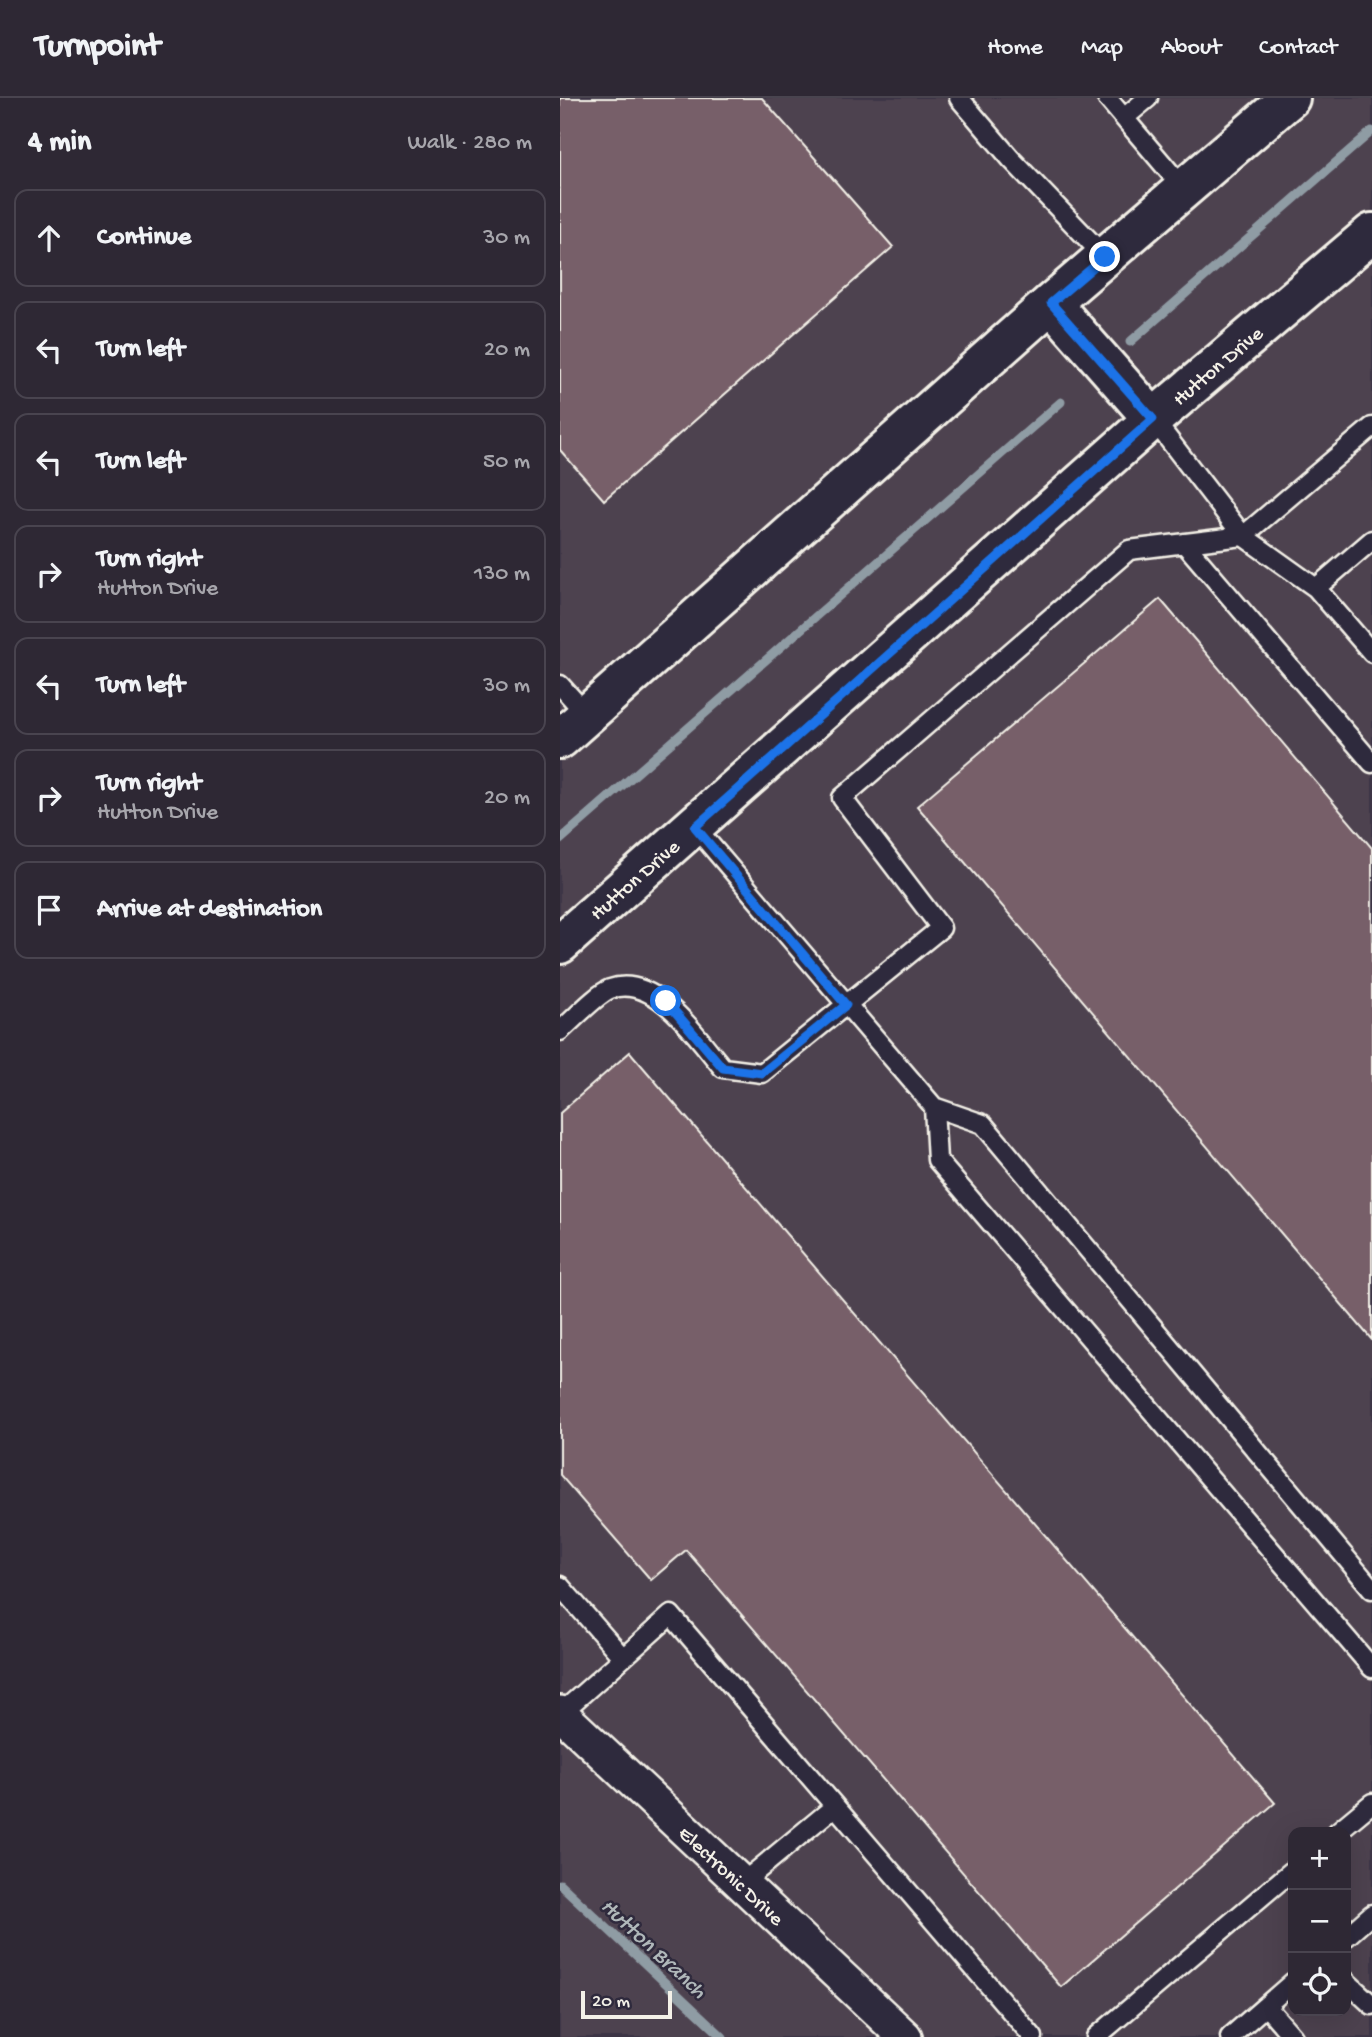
<!DOCTYPE html>
<html lang="en">
<head>
<meta charset="utf-8">
<style>
	:root { --surface:#2e2834; --page:#36303c; --text:#f1f3f6; --muted:#a7a6ac; --line:#49444f }
	body { margin:0; font-family:"Gochi Hand",sans-serif; background:var(--page); color:var(--text) }
	.controls { position:absolute; right:21px; bottom:21px; display:grid; overflow:hidden; border-radius:14px; box-shadow:0 7px 28px #0002 }
	.controls button { width:63px; height:63px; display:grid; place-items:center; padding:0; border:0; border-bottom:2px solid var(--line); background:var(--surface); color:var(--text); font:35px sans-serif }
	.scale { position:absolute; left:21px; bottom:18px; width:91px; box-sizing:border-box; padding-left:7px; border:4px solid #f4f1e8; border-top:0; font-size:19px; line-height:24px; white-space:nowrap; color:#f4f1e8; -webkit-text-stroke:5px #2f2a3d; paint-order:stroke }
	.stop { position:absolute; width:21px; height:21px; margin:-16px; border:5px solid #1a73e8; border-radius:50%; background:#fff }
	.stop.end { background:#1a73e8; border-color:#fff; box-shadow:0 2px 7px #0008 }
	.list { margin:0; padding:0; list-style:none }
	h2 { display:flex; justify-content:space-between; align-items:center; height:91px; margin:0; padding:0 28px; font-size:30px }
	h2 small { font-size:23px; font-weight:400; color:var(--muted) }
	.list li { display:grid; grid-template-columns:46px 1fr auto; gap:21px; align-items:center; box-sizing:border-box; height:98px; margin:0 14px 14px; padding:0 14px; border:2px solid var(--line); border-radius:14px }
	.list b { display:block; font-size:26px; white-space:nowrap }
	.list p { margin:0; font-size:23px; white-space:nowrap; color:var(--muted) }
	.list em { font-size:23px; font-style:normal; color:var(--muted) }
	.icon { flex:none; width:38px; height:38px; fill:none; stroke:currentColor; stroke-width:2; stroke-linecap:round; stroke-linejoin:round }
	.map { position:relative; flex:none; width:812px; height:1939px; overflow:hidden }
	header { display:flex; align-items:center; gap:42px; box-sizing:border-box; height:98px; padding:0 35px; background:var(--surface); border-bottom:2px solid var(--line) }
	header strong { font-size:33px }
	nav { display:flex; gap:38px; margin-inline-start:auto; font-size:24px }
	main { display:flex }
	aside { flex:1; background:var(--surface) }
	.map>svg:first-child { display:block }
	.built { fill:#4e4250; fill-rule:evenodd }
	.lines { fill:none; stroke-linecap:round; stroke-linejoin:round }
	.stream { stroke:#8f9ca4; stroke-width:9 }
	.building { fill:#775f69; stroke:#f4f1e8; stroke-width:2 }
	.service-casing { stroke:#f4f1e8; stroke-width:23 }
	.minor-casing { stroke:#f4f1e8; stroke-width:38 }
	.tertiary-casing { stroke:#f4f1e8; stroke-width:44 }
	.service { stroke:#2f2a3d; stroke-width:18 }
	.minor { stroke:#2f2a3d; stroke-width:33 }
	.tertiary { stroke:#2f2a3d; stroke-width:38 }
	.route { stroke:#1a73e8; stroke-width:9 }
	.labels { text-anchor:middle; stroke-width:5; stroke-linejoin:round; paint-order:stroke }
	.street-label { font-size:21px; fill:#f4f1e8; stroke:#2f2a3d }
	.water-label { font-size:23px; font-style:italic; fill:#b0b8ba; stroke:#2f2a3d }
</style>
</head>
<body>
<header>
<strong>Turnpoint</strong>
<nav><a>Home</a><a>Map</a><a>About</a><a>Contact</a></nav>
</header>
<main>
<aside>
<h2>4 min<small>Walk · 280 m</small></h2>
<ul class="list">
<li><svg class="icon" aria-label="ahead" viewBox="0 0 24 24"><path d="M12 20V5M6 11l6-6 6 6"/></svg><div><b>Continue</b></div><em>30 m</em></li>
<li><svg class="icon" aria-label="left" viewBox="0 0 24 24"><path d="M17 20v-9H6M10 6l-5 5 5 5"/></svg><div><b>Turn left</b></div><em>20 m</em></li>
<li><svg class="icon" aria-label="left" viewBox="0 0 24 24"><path d="M17 20v-9H6M10 6l-5 5 5 5"/></svg><div><b>Turn left</b></div><em>50 m</em></li>
<li><svg class="icon" aria-label="right" viewBox="0 0 24 24"><path d="M7 20v-9h11M14 6l5 5-5 5"/></svg><div><b>Turn right</b><p>Hutton Drive</p></div><em>130 m</em></li>
<li><svg class="icon" aria-label="left" viewBox="0 0 24 24"><path d="M17 20v-9H6M10 6l-5 5 5 5"/></svg><div><b>Turn left</b></div><em>30 m</em></li>
<li><svg class="icon" aria-label="right" viewBox="0 0 24 24"><path d="M7 20v-9h11M14 6l5 5-5 5"/></svg><div><b>Turn right</b><p>Hutton Drive</p></div><em>20 m</em></li>
<li><svg class="icon" aria-label="arrive" viewBox="0 0 24 24"><path d="M6 21V4h12l-3 4 3 4H6"/></svg><div><b>Arrive at destination</b></div></li>
</ul>
</aside>
<div class="map">
<svg width="812" height="1939" viewBox="0 0 812 1939">
	<rect width="100%" height="100%" fill="#3d3546"/>
	<filter id="ink" filterUnits="userSpaceOnUse"><feTurbulence type="fractalNoise" baseFrequency=".0143" numOctaves="2"/><feDisplacementMap in="SourceGraphic" scale="14" xChannelSelector="R" yChannelSelector="G"/><feConvolveMatrix kernelMatrix="1 2 1 2 8 2 1 2 1" color-interpolation-filters="sRGB"/></filter>
	<g filter="url(#ink)">
		<!-- built -->
		<path class="built" d="M0 0H812V1939H0ZM733 1734H786V1913H733Z"/>
		<g class="lines">
			<!-- stream -->
			<path class="stream" d="M570 244 812 33
				M0 742 501 304
				M0 1786 163 1939"/>
		</g>
		<!-- building -->
		<path class="building" d="M0 0H202L333 149 44 402 0 352Z
			M600 501 812 750V1242L357 708Z
			M70 954 715 1705 501 1889 126 1452 91 1482 0 1377V1015Z"/>
		<g class="lines">
			<defs>
				<path id="service" d="M399 0 451 61 545 159
					M547 0 624 91
					M564 20 588 0
					M593 321 683 438 756 490 812 555
					M624 445 812 665
					M756 490 812 442
					M0 587 27 617
					M135 729 374 1009 423 1026 812 1491
					M0 933C12 923 37 896 50 891 96 875 138 941 163 970L202 975 381 830 282 700 569 452 683 438 812 329
					M374 1009 377 1062 812 1570
					M0 1488 63 1560 111 1517 473 1939
					M0 1616 63 1560
					M777 1734 812 1705
					M181 1786 274 1709
					M786 1839 812 1816
					M786 1883 812 1907
					M706 1908 733 1939
					M536 1939 733 1772
					M670 1939 733 1884"/>
				<path id="minor" d="M0 1615 345 1939"/>
				<path id="tertiary" d="M491 205 593 321
					M0 641 491 205 730 0
					M0 846 593 321 812 135"/>
			</defs>
			<!-- service casing -->
			<use href="#service" class="service-casing"/>
			<!-- minor casing -->
			<use href="#minor" class="minor-casing"/>
			<!-- tertiary casing -->
			<use href="#tertiary" class="tertiary-casing"/>
			<!-- service -->
			<use href="#service" class="service"/>
			<!-- minor -->
			<use href="#minor" class="minor"/>
			<!-- tertiary -->
			<use href="#tertiary" class="tertiary"/>
		</g>
	</g>
	<g class="lines" filter="url(#ink)">
		<!-- route -->
		<path class="route" d="M106 903 163 970 202 975 286 907 135 729 593 321 491 205 545 159"/>
	</g>
	<g class="labels">
		<!-- street labels -->
		<g class="street-label">
			<text transform="translate(657 267) rotate(-40)" y="7">Hutton Drive</text>
			<text transform="translate(74 781) rotate(-41)" y="7">Hutton Drive</text>
			<text transform="translate(172 1777) rotate(43)" y="7">Electronic Drive</text>
		</g>
		<!-- water labels -->
		<g class="water-label">
			<text transform="translate(95 1849) rotate(43)" y="8">Hutton Branch</text>
		</g>
	</g>
</svg>
<div class="controls">
<button>+</button>
<button>−</button>
<button><svg class="icon" aria-label="locate" viewBox="0 0 24 24"><circle cx="12" cy="12" r="6"/><path d="M12 2v4M12 18v4M2 12h4M18 12h4"/></svg></button>
</div>
<div class="scale">20 m</div>
<div class="stop" style="left:106px;top:903px"></div>
<div class="stop end" style="left:545px;top:159px"></div>
</div>
</main>
</body>
</html>
